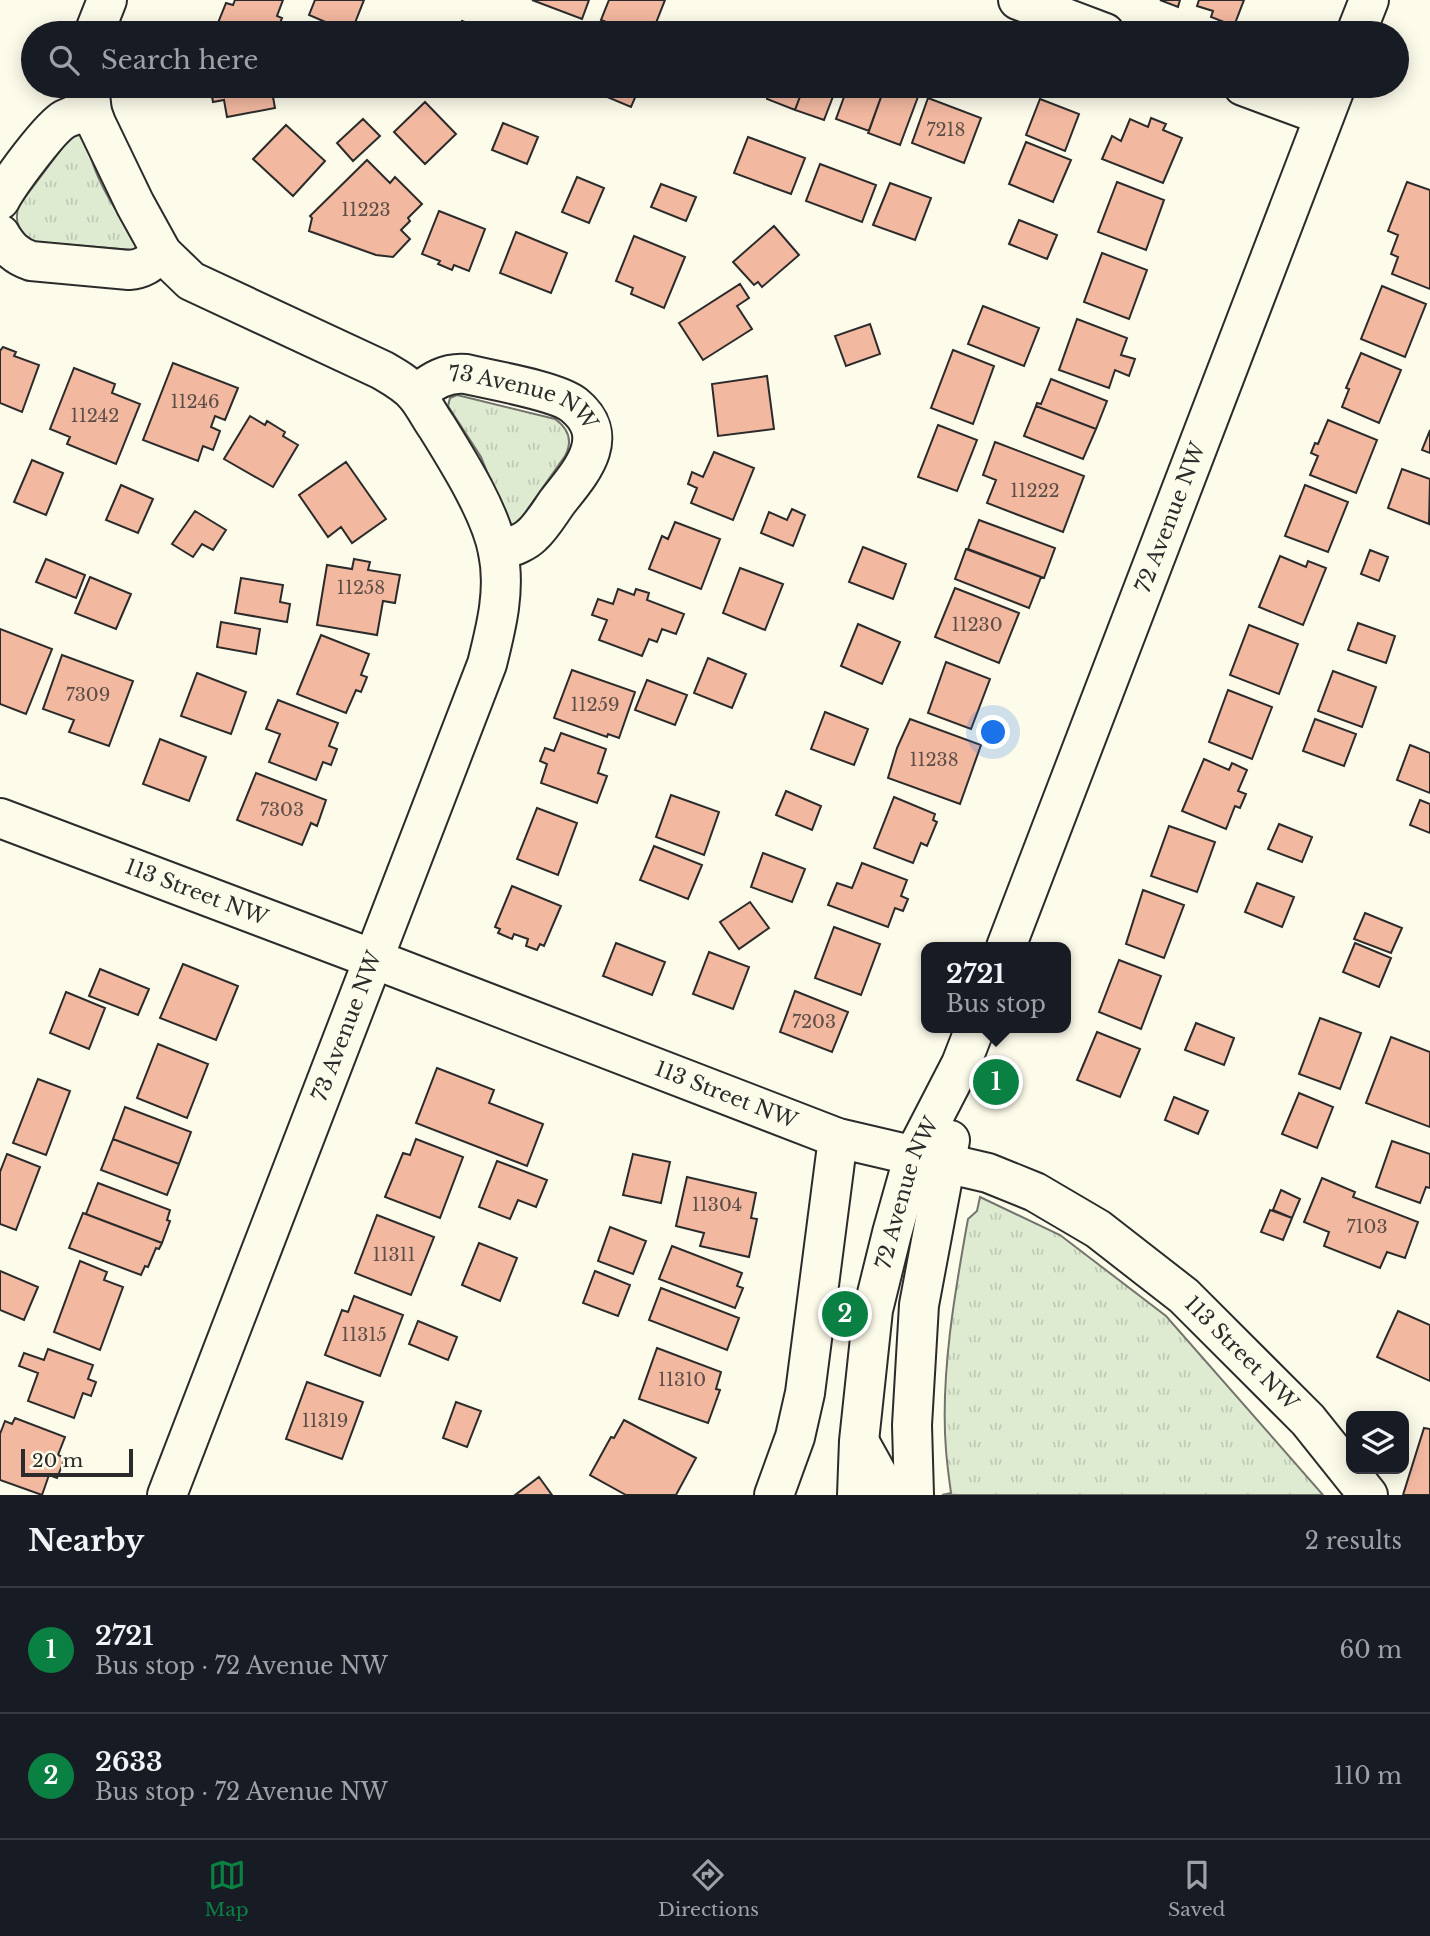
<!DOCTYPE html>
<html lang="en">
<head>
<meta charset="utf-8">
<style>
	:root { --surface:#171b24; --page:#20242c; --text:#f1f3f6; --muted:#9ea1a6; --line:#363941; --accent:#0b8043 }
	body { margin:0; font-family:"Libre Baskerville",serif; background:var(--page); color:var(--text) }
	.controls { position:absolute; right:21px; bottom:21px; display:grid; overflow:hidden; border-radius:14px; box-shadow:0 4px 18px #0003 }
	.controls button { width:63px; height:63px; display:grid; place-items:center; padding:0; border:0; border-bottom:2px solid var(--line); background:var(--surface); color:var(--text); font:35px sans-serif }
	.scale { position:absolute; left:21px; bottom:18px; width:112px; box-sizing:border-box; padding-left:7px; border:4px solid #2b2b2b; border-top:0; font-size:19px; line-height:24px; white-space:nowrap; color:#2b2b2b; -webkit-text-stroke:5px #fdfbea; paint-order:stroke }
	.you { position:absolute; left:994px; top:733px; width:24px; height:24px; margin:-18px; border:5px solid #fff; border-radius:50%; background:#1a73e8; box-shadow:0 0 0 10px #1a73e833 }
	.badge { display:grid; place-items:center; width:46px; height:46px; border-radius:50%; background:var(--accent); color:#fff; font-size:23px; font-weight:700 }
	.pin { position:absolute; translate:-50% -50%; border:4px solid #fff; box-shadow:0 2px 7px #0006 }
	.popup { position:absolute; left:921px; top:942px; width:150px; height:91px; box-sizing:border-box; display:grid; place-content:center; border-radius:14px; background:var(--surface); filter:drop-shadow(0 2px 5px #0005); font-size:23px; white-space:nowrap; color:var(--muted) }
	.popup b { font-size:26px; color:var(--text) }
	.popup::after { content:''; position:absolute; left:50%; top:100%; margin-left:-14px; border:14px solid transparent; border-top-color:var(--surface) }
	.list { margin:0; padding:0; list-style:none }
	h2 { display:flex; justify-content:space-between; align-items:center; height:91px; margin:0; padding:0 28px; font-size:30px }
	h2 small { font-size:23px; font-weight:400; color:var(--muted) }
	.list li { display:grid; grid-template-columns:46px 1fr auto; gap:21px; align-items:center; box-sizing:border-box; height:126px; padding:0 28px; border-top:2px solid var(--line) }
	.list b { display:block; font-size:26px; white-space:nowrap }
	.list p { margin:0; font-size:23px; white-space:nowrap; color:var(--muted) }
	.list em { font-size:23px; font-style:normal; color:var(--muted) }
	.icon { flex:none; width:38px; height:38px; fill:none; stroke:currentColor; stroke-width:2; stroke-linecap:round; stroke-linejoin:round }
	.map { position:relative; flex:none; width:1430px; height:1495px; overflow:hidden }
	.search { position:absolute; background:var(--surface); box-shadow:0 4px 18px #0003; left:21px; right:21px; top:21px; height:77px; display:flex; align-items:center; gap:18px; box-sizing:border-box; padding:0 24px; border-radius:38px; color:var(--muted); font-size:26px }
	.sheet { height:343px; background:var(--surface) }
	nav { display:flex; justify-content:space-around; align-items:center; box-sizing:border-box; height:98px; border-top:2px solid var(--line); background:var(--surface); font-size:19px; color:var(--muted) }
	nav a { display:grid; justify-items:center; gap:4px }
	nav .on { color:var(--accent) }
	.map>svg:first-child { display:block }
	.grass { fill:url(#grass-tufts); stroke:#74746e; stroke-width:2 }
	.building { fill:#f2b8a0; stroke:#2b2b2b; stroke-width:2 }
	.lines { fill:none; stroke-linecap:round; stroke-linejoin:round }
	.minor-casing { stroke:#2b2b2b; stroke-width:42 }
	.minor { stroke:#fdfbea; stroke-width:38 }
	.labels { text-anchor:middle; stroke-width:5; stroke-linejoin:round; paint-order:stroke }
	.number-label { font-size:18px; fill:#5d4e48 }
	.street-label { font-size:21px; fill:#2b2b2b; stroke:#fdfbea }
</style>
</head>
<body>
<div class="map">
<svg width="1430" height="1495" viewBox="0 0 1430 1495">
	<defs>
		<pattern id="grass-tufts" width="24" height="20" patternUnits="userSpaceOnUse" patternTransform="scale(1.75)"><rect width="24" height="20" fill="#deebd1"/><path d="M3 7l-1-3M5 7V3M7 7l1-3M15 17l-1-3M17 17v-4M19 17l1-3" fill="none" stroke="#bfcab4"/></pattern>
	</defs>
	<rect width="100%" height="100%" fill="#fdfbea"/>
	<!-- grass -->
	<path class="grass" d="M80 135C89 142 89 154 93 164 103 193 122 219 138 246L133 250 36 242C20 236 12 220 20 204L66 143 74 136Z
		M457 395 555 419C569 429 573 441 565 456L522 517 513 525H509L481 457 448 406 450 398Z
		M980 1197 1060 1235 1166 1316 1323 1495H942L951 1493C949 1478 947 1464 946 1450 940 1376 955 1291 968 1219L977 1211Z"/>
	<!-- building -->
	<path class="building" d="M235 0H283L277 16 282 18 276 33H250L216 28 226 3 233 5Z
		M315 0H364L351 33 309 15Z
		M532 0H589L582 19Z
		M609 0H665L652 33H634L601 20Z
		M1160 0H1180L1178 7Z
		M1199 0H1244L1234 26 1211 17 1213 11 1197 6Z
		M462 21 494 33H458Z
		M716 23 742 33H712Z
		M794 25 814 33H791Z
		M210 86H271L275 108 227 117 224 100 213 102Z
		M324 86H365L364 90 323 88Z
		M595 86H640L631 107 593 91Z
		M771 86H804L795 110 767 99Z
		M804 86H837L824 120 795 110Z
		M848 86H885L869 131 836 119Z
		M885 86H922L900 145 868 133Z
		M928 98 981 118 964 163 912 143Z
		M1040 99 1079 114 1065 151 1026 135Z
		M425 102 456 134 425 164 394 132Z
		M1151 118 1166 124 1163 130 1182 138 1163 183 1102 159 1112 136 1121 141 1130 119 1148 127Z
		M363 119 380 136 353 161 337 143Z
		M503 123 538 137 527 164 492 150Z
		M286 125 325 161 293 196 253 159Z
		M748 137 805 158 791 194 734 173Z
		M1026 142 1071 160 1053 202 1009 184Z
		M367 160 390 183 395 177 422 204 408 218 410 221 401 230 410 239 393 257 376 255 309 231 312 218 310 216Z
		M820 164 876 185 862 222 806 201Z
		M577 177 604 188 589 223 562 212Z
		M1117 182 1164 200 1146 250 1098 232Z
		M1407 182 1430 190V289L1392 274 1398 257 1391 254 1398 235 1388 231Z
		M890 183 931 198 915 240 873 225Z
		M661 184 696 197 686 221 651 207Z
		M439 211 485 229 469 271 454 265 452 270 438 264 440 261 422 254Z
		M1019 220 1057 235 1047 259 1009 244Z
		M774 226 799 255 762 287 758 282 754 285 733 262Z
		M516 232 567 253 551 293 500 273Z
		M634 236 685 257 664 308 631 294 633 288 616 281Z
		M1102 253 1147 270 1129 319 1084 302Z
		M740 284 749 298 737 306 752 329 703 360 679 323Z
		M1382 286 1426 304 1405 357 1361 339Z
		M983 306 1039 328 1024 366 968 344Z
		M1077 319 1127 338 1121 355 1135 359 1129 376 1115 370 1109 388 1059 370Z
		M870 324 880 354 846 366 835 336Z
		M3 347 16 352 14 356 39 365 22 412 0 403V351Z
		M953 350 994 366 973 424 931 408Z
		M1361 353 1401 370 1379 423 1342 407 1349 389 1346 388Z
		M173 363 238 388 225 420 215 416 211 427 220 431 213 450 203 446 198 461 143 440Z
		M74 368 115 384 112 393 140 404 116 464 67 444 70 437 50 429Z
		M767 376 774 429 718 436 712 384Z
		M1051 379 1107 401 1096 429 1036 406 1037 403 1041 404Z
		M1036 406 1096 429 1083 459 1024 436Z
		M250 416 265 425 267 421 285 432 283 436 298 445 273 487 224 459Z
		M1328 420 1377 440 1356 493 1310 475 1318 456 1311 453 1315 443 1318 444Z
		M938 425 977 440 957 491 918 477Z
		M1430 430V453L1422 450Z
		M995 442 1084 476 1063 532 987 503 996 480 983 475Z
		M714 452 754 468 733 520 691 503 697 488 688 484 692 472 703 477Z
		M32 460 63 473 46 515 14 502Z
		M346 462 386 519 352 543 341 527 328 537 299 495Z
		M1402 469 1430 479 1429 524 1388 508Z
		M121 485 153 499 138 533 106 520Z
		M1305 485 1348 502 1328 552 1285 536Z
		M792 509 805 515 793 546 761 533 769 512 787 520Z
		M195 511 226 530 213 550 202 544 193 557 172 544Z
		M979 520 1055 548 1044 578 968 549Z
		M675 522 720 539 701 589 649 569 662 536 668 539Z
		M863 547 906 564 893 599 849 582Z
		M966 549 1041 577 1029 608 955 579Z
		M1370 550 1388 557 1379 581 1361 574Z
		M1280 556 1306 567 1308 561 1326 568 1303 625 1259 607Z
		M46 559 85 575 76 598 36 582Z
		M354 559 370 562 368 570 400 575 395 603 383 601 377 635 317 625 327 565 352 569Z
		M740 568 783 584 765 630 723 613Z
		M90 577 131 594 116 629 75 613Z
		M241 578 283 585 280 602 290 604 287 622 235 613Z
		M955 588 1019 613 999 663 935 637Z
		M618 589 634 595 636 589 649 593 647 600 684 614 676 634 662 629 657 642 649 639 642 656 599 640 607 620 592 615 598 599 613 604Z
		M221 622 260 629 256 654 217 647Z
		M1358 623 1395 636 1386 663 1348 650Z
		M858 624 900 642 882 684 841 666Z
		M1249 625 1298 644 1279 694 1230 675Z
		M0 629 52 649 26 714 0 704Z
		M321 635 369 654 361 675 367 677 361 692 356 690 346 713 297 694Z
		M62 655 133 681 109 746 69 732 74 720 43 709Z
		M708 658 746 674 732 708 694 693Z
		M946 662 990 679 971 729 928 713Z
		M572 670 635 692 619 738 608 734 607 737 554 718Z
		M1333 671 1376 687 1362 727 1318 711Z
		M197 673 246 692 231 734 181 716Z
		M647 680 687 695 675 725 635 710Z
		M1228 690 1272 707 1252 759 1209 742Z
		M278 700 338 723 329 746 337 749 331 765 323 762 316 780 269 762 280 734 266 729Z
		M825 712 868 729 854 765 811 749Z
		M910 719 981 745 960 804 888 778 897 748Z
		M1315 719 1356 734 1344 766 1303 751Z
		M561 733 606 749 598 773 607 776 597 803 541 783 547 764 540 761 545 748 554 751Z
		M160 739 206 757 189 801 143 784Z
		M1410 745 1430 753V793L1397 780Z
		M1204 759 1229 770 1232 763 1247 770 1238 791 1246 794 1240 808 1235 806 1226 829 1182 811Z
		M256 773 326 800 317 826 311 823 302 845 237 820Z
		M786 791 821 806 812 830 776 815Z
		M671 795 719 812 704 855 656 837Z
		M894 797 935 814 933 820 937 822 927 846 921 843 913 863 874 848Z
		M1420 800 1430 804V833L1410 825Z
		M537 808 577 823 558 875 517 859Z
		M1279 824 1312 837 1302 862 1268 849Z
		M1169 826 1215 842 1197 892 1151 876Z
		M654 846 702 865 688 899 640 880Z
		M763 853 805 869 792 902 751 887Z
		M862 863 907 880 901 896 908 899 903 911 895 908 888 927 828 905 837 883 852 888Z
		M1257 883 1294 897 1282 927 1245 912Z
		M512 886 561 906 544 946 540 944 537 950 526 946 528 939 514 934 512 939 498 933 500 929 495 927Z
		M1143 890 1184 905 1164 958 1126 944Z
		M750 902 769 928 739 949 720 922Z
		M1365 913 1402 928 1391 953 1354 939Z
		M834 927 880 944 861 995 815 978Z
		M616 943 665 962 652 995 603 976Z
		M1355 943 1391 958 1379 987 1343 972Z
		M709 952 749 967 733 1009 693 994Z
		M1119 960 1161 976 1141 1029 1099 1012Z
		M183 964 238 986 216 1040 160 1018Z
		M100 969 149 989 138 1015 89 996Z
		M795 991 848 1012 832 1052 780 1032Z
		M66 992 105 1008 89 1049 50 1033Z
		M1320 1018 1361 1033 1340 1089 1299 1074Z
		M1196 1023 1234 1038 1224 1065 1185 1050Z
		M1097 1032 1140 1049 1120 1097 1077 1080Z
		M1391 1037 1430 1052V1127L1366 1103Z
		M158 1044 208 1064 187 1118 137 1098Z
		M437 1068 494 1090 489 1103 543 1124 527 1166 416 1123Z
		M38 1079 70 1091 46 1155 13 1143Z
		M1299 1093 1333 1107 1317 1148 1282 1134Z
		M1174 1097 1208 1111 1198 1134 1165 1120Z
		M125 1107 191 1132 179 1164 113 1139Z
		M113 1139 179 1164 167 1195 101 1170Z
		M416 1139 463 1157 440 1218 385 1197 403 1153 410 1155Z
		M1392 1141 1430 1154V1188L1426 1187 1420 1203 1376 1187Z
		M7 1154 40 1167 16 1230 0 1224V1172Z
		M633 1154 670 1162 661 1203 623 1195Z
		M497 1161 547 1180 536 1207 518 1200 510 1219 479 1207Z
		M687 1177 756 1193 751 1218 757 1219 749 1257 700 1246 704 1233 676 1226Z
		M1322 1178 1355 1192 1353 1197 1418 1222 1405 1258 1387 1252 1380 1268 1324 1246 1329 1232 1304 1222Z
		M98 1183 170 1210 167 1220 170 1221 162 1243 86 1214Z
		M1281 1190 1300 1199 1292 1218 1273 1210Z
		M1270 1210 1292 1218 1283 1240 1261 1232Z
		M83 1213 162 1243 159 1249 156 1248 148 1267 145 1266 141 1275 69 1248Z
		M377 1215 434 1237 411 1295 355 1273Z
		M610 1227 646 1241 633 1274 598 1261Z
		M479 1243 517 1258 500 1301 462 1285Z
		M672 1246 742 1273 737 1286 743 1288 735 1308 659 1279Z
		M80 1261 107 1272 104 1280 123 1287 100 1350 54 1332Z
		M0 1271 38 1287 24 1320 0 1310Z
		M595 1271 630 1285 618 1316 583 1303Z
		M661 1288 739 1318 727 1350 649 1320Z
		M354 1296 403 1315 380 1376 325 1355 342 1310 348 1312Z
		M1398 1311 1430 1325V1381L1377 1357Z
		M418 1321 457 1337 448 1360 409 1344Z
		M657 1348 721 1372 716 1389 720 1390 708 1423 639 1399Z
		M48 1349 93 1365 88 1379 96 1382 91 1396 83 1393 74 1418 28 1401 38 1373 19 1366 24 1353 44 1360Z
		M307 1382 363 1402 342 1459 286 1439Z
		M456 1402 481 1411 467 1447 443 1438Z
		M15 1418 65 1437 58 1455 65 1458 57 1478 49 1475 42 1495 0 1480V1434L5 1421 12 1424Z
		M624 1420 696 1458 676 1495H626L590 1475 611 1437 614 1438Z
		M1424 1428 1430 1429V1495H1403Z
		M539 1477 552 1495H515Z"/>
	<g class="lines">
		<defs>
			<g id="minor">
				<path d="M1018 0 1105 33"/>
				<path d="M94 33 107 0"/>
				<path d="M1356 33 1369 0"/>
				<path d="M89 86 92 112 96 123 135 204 162 253 191 281 382 370C394 377 407 384 416 395 424 405 430 417 437 427 458 461 491 513 498 552 506 590 496 628 487 664L167 1495"/>
				<path d="M1243 86 1324 116"/>
				<path d="M0 200C9 183 50 127 65 119 74 114 83 113 92 112"/>
				<path d="M0 234C8 248 16 256 31 261L129 270C144 269 151 262 162 253"/>
				<path id="s1" d="M415 394C432 382 445 372 466 374 491 380 557 391 574 405 613 437 581 472 558 501 550 512 542 526 532 535 523 544 510 547 498 551"/>
				<path id="s2" d="M0 818 397 968 838 1138 988 1173 1035 1192 1098 1229 1184 1296 1308 1420 1368 1495"/>
				<path id="s3" d="M1006 947 1336 86"/>
				<path d="M860 1443 885 1488 886 1495"/>
				<path d="M774 1495 795 1437 805 1393 838 1138"/>
				<path id="s4" d="M857 1495 859 1441 873 1310 892 1233 914 1155 961 1064 975 1028"/>
				<path d="M914 1495 912 1425 919 1305 950 1140"/>
			</g>
		</defs>
		<!-- minor casing -->
		<use href="#minor" class="minor-casing"/>
		<!-- minor -->
		<use href="#minor" class="minor"/>
	</g>
	<g class="labels">
		<!-- number labels -->
		<g class="number-label">
			<text x="946" y="136">7218</text>
			<text x="366" y="216">11223</text>
			<text x="195" y="408">11246</text>
			<text x="95" y="422">11242</text>
			<text x="1035" y="497">11222</text>
			<text x="361" y="594">11258</text>
			<text x="977" y="631">11230</text>
			<text x="88" y="701">7309</text>
			<text x="595" y="711">11259</text>
			<text x="934" y="766">11238</text>
			<text x="282" y="816">7303</text>
			<text x="814" y="1028">7203</text>
			<text x="717" y="1211">11304</text>
			<text x="1367" y="1233">7103</text>
			<text x="394" y="1261">11311</text>
			<text x="364" y="1341">11315</text>
			<text x="682" y="1386">11310</text>
			<text x="325" y="1427">11319</text>
		</g>
		<!-- street labels -->
		<g class="street-label">
			<text dy="7" stroke="none"><textPath href="#s1" startOffset="119">73 Avenue NW</textPath></text>
			<text dy="7" stroke="none"><textPath href="#s3" startOffset="460">72 Avenue NW</textPath></text>
			<text dy="7" stroke="none"><textPath href="#s2" startOffset="210">113 Street NW</textPath></text>
			<text transform="translate(347 1026) rotate(-69)" y="7">73 Avenue NW</text>
			<text dy="7" stroke="none"><textPath href="#s2" startOffset="777">113 Street NW</textPath></text>
			<text dy="7" stroke="none"><textPath href="#s4" startOffset="308">72 Avenue NW</textPath></text>
			<text dy="7" stroke="none"><textPath href="#s2" startOffset="1365">113 Street NW</textPath></text>
		</g>
	</g>
</svg>
<div class="controls">
<button><svg class="icon" aria-label="layers" viewBox="0 0 24 24"><path d="M12 4l9 5-9 5-9-5zM3 14l9 5 9-5"/></svg></button>
</div>
<div class="scale">20 m</div>
<div class="you"></div>
<div class="pin badge" style="left:996px;top:1082px">1</div>
<div class="popup"><b>2721</b>Bus stop</div>
<div class="pin badge" style="left:845px;top:1314px">2</div>
<div class="search"><svg class="icon" aria-label="search" viewBox="0 0 24 24"><circle cx="10" cy="10" r="6"/><path d="M15 15l6 6"/></svg>Search here</div>
</div>
<section class="sheet">
<h2>Nearby<small>2 results</small></h2>
<ul class="list">
<li><span class="badge">1</span><div><b>2721</b><p>Bus stop · 72 Avenue NW</p></div><em>60 m</em></li>
<li><span class="badge">2</span><div><b>2633</b><p>Bus stop · 72 Avenue NW</p></div><em>110 m</em></li>
</ul>
</section>
<nav>
<a class="on"><svg class="icon" aria-label="map" viewBox="0 0 24 24"><path d="M3 6l6-2 6 2 6-2v14l-6 2-6-2-6 2zM9 4v14M15 6v14"/></svg>Map</a>
<a><svg class="icon" aria-label="directions" viewBox="0 0 24 24"><path d="M12 3l9 9-9 9-9-9zM9 14v-3h6M13 9l2 2-2 2"/></svg>Directions</a>
<a><svg class="icon" aria-label="saved" viewBox="0 0 24 24"><path d="M7 4h10v16l-5-4-5 4z"/></svg>Saved</a>
</nav>
</body>
</html>
